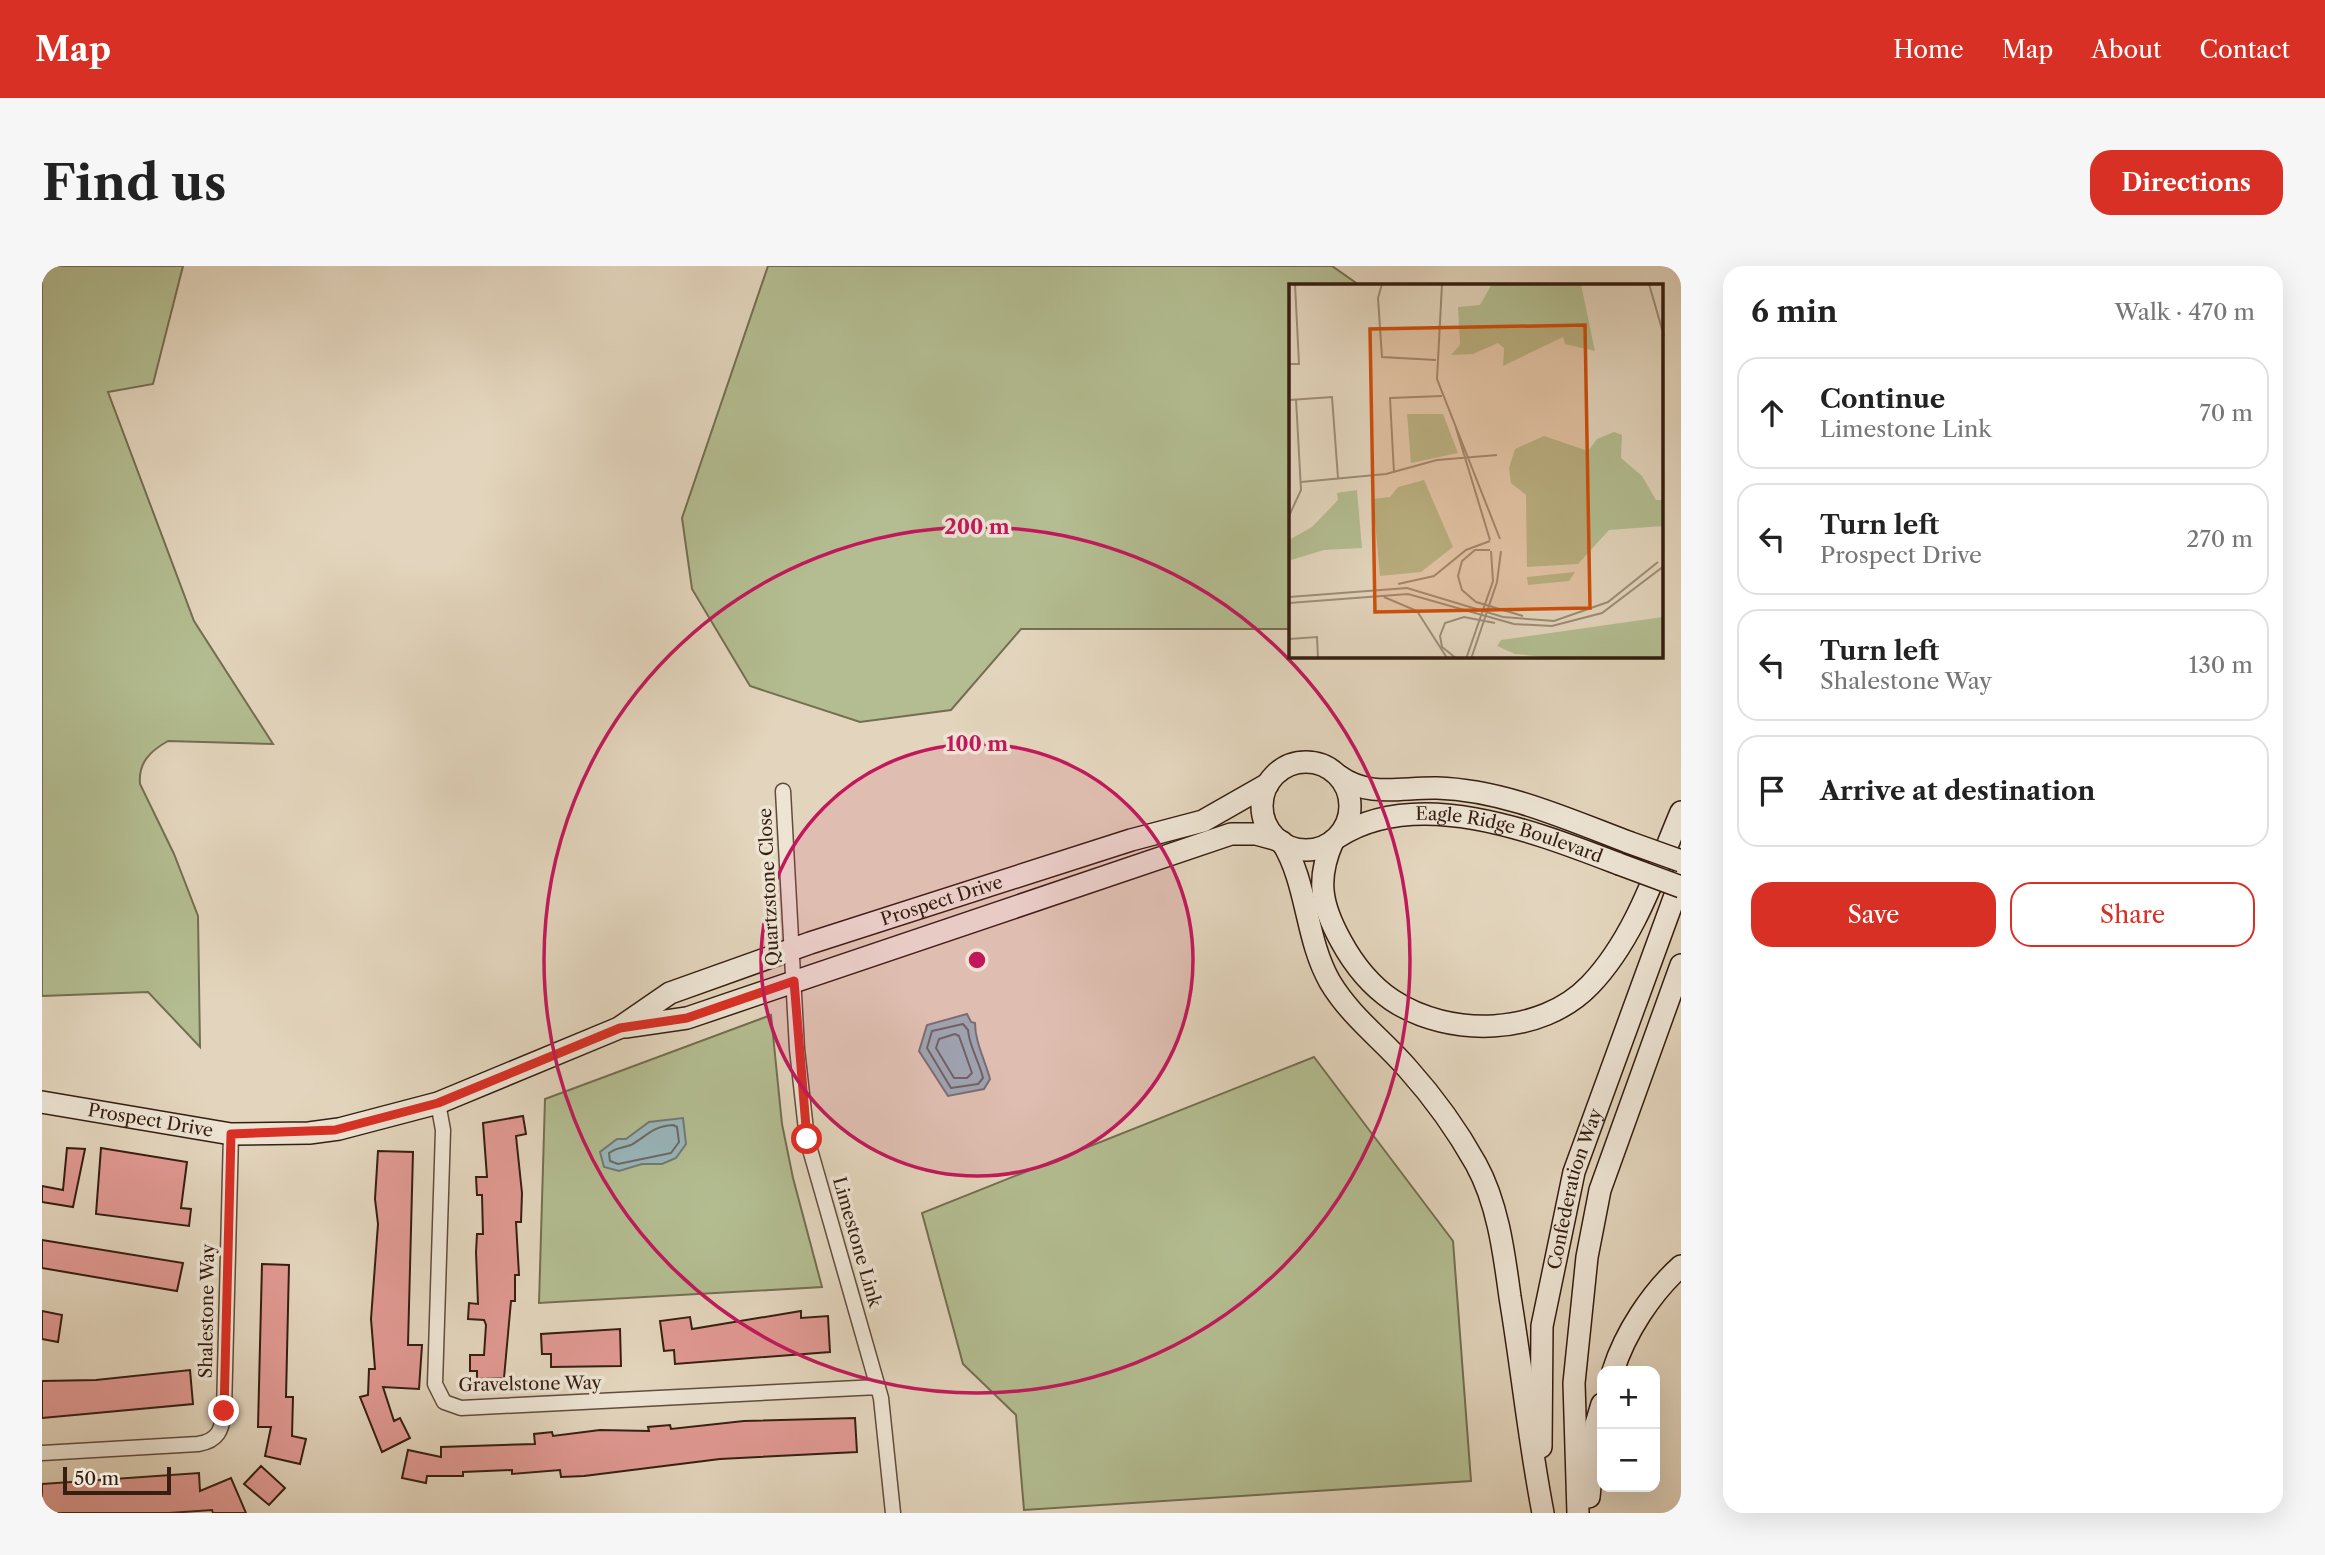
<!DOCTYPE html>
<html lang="en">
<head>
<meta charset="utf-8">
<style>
	:root { --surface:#fff; --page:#f6f6f6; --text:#222; --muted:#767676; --line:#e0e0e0; --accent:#d93025 }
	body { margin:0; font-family:"Libre Caslon Text",serif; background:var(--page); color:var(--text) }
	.controls { position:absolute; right:21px; bottom:21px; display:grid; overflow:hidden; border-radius:14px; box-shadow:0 7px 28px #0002 }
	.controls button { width:63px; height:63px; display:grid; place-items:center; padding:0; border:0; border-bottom:2px solid var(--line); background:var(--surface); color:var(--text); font:35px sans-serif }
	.scale { position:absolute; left:21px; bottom:18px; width:108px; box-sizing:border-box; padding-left:7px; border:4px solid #361e11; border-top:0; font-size:19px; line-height:24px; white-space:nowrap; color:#361e11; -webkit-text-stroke:5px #ede4d4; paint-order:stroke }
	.stop { position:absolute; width:21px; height:21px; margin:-16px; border:5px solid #d93025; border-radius:50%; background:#fff }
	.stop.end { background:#d93025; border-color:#fff; box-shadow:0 2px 7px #0008 }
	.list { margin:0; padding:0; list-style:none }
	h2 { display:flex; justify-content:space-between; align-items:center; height:91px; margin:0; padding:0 28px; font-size:30px }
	h2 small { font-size:23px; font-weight:400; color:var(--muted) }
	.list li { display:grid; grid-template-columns:46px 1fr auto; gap:21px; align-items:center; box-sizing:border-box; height:112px; margin:0 14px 14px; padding:0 14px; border:2px solid var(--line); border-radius:21px }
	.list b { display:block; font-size:26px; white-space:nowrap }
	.list p { margin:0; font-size:23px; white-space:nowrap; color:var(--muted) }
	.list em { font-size:23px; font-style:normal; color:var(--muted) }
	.actions { display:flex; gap:14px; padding:21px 28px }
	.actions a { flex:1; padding:16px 0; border:2px solid var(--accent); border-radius:21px; text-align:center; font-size:24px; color:var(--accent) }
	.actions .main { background:var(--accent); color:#fff }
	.icon { flex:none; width:38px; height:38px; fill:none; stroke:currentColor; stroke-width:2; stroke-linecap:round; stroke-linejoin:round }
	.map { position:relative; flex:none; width:1639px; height:1247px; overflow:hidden; border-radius:21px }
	header { display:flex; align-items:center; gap:42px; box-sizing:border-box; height:98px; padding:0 35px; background:var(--accent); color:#fff }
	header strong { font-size:33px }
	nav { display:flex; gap:38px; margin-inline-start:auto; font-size:24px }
	.intro { display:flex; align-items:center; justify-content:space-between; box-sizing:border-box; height:168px; padding:0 42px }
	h1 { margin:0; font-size:49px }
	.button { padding:18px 32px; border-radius:21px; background:var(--accent); color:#fff; font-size:24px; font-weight:700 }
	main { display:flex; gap:42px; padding:0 42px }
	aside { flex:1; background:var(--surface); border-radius:21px; box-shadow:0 7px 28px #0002 }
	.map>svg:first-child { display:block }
	.green { fill:#b3bd91; stroke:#746e51; stroke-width:2 }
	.water { fill:#99b6bb; stroke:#717977; stroke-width:2 }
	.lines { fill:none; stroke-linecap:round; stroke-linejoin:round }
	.shore { stroke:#686a66; stroke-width:2 }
	.building { fill:#e19993; stroke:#361e11; stroke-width:2 }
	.street-casing { stroke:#614c3c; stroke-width:17 }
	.secondary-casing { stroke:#361e11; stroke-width:24 }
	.street { stroke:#ede4d4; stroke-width:14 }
	.secondary { stroke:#ede4d4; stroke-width:21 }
	.secondary-bridge-casing { stroke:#361e11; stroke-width:24; stroke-linecap:butt }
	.secondary-bridge { stroke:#ede4d4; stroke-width:21 }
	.route { stroke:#d93025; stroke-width:9 }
	.ring { fill:none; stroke:#c2185b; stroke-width:3.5 }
	.labels { text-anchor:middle; stroke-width:7; stroke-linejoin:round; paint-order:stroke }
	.street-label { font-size:18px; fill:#361e11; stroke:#ede4d4 }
	.inset-road { fill:none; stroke:#9e8c78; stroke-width:2 }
	.view { fill:#cd500d; fill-opacity:0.15; stroke:#cd500d; stroke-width:3.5 }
	.inset-edge { fill:none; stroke:#361e11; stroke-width:3.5 }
	.centre { fill:#c2185b; stroke:#ede4d4; stroke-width:3.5 }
	.ring-label { font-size:21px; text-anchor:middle; font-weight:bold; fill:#c2185b; stroke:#ede4d4; stroke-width:7; stroke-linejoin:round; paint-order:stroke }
</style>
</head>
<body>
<header>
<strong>Map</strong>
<nav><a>Home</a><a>Map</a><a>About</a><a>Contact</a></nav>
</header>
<div class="intro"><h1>Find us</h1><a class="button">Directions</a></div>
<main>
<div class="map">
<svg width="1639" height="1247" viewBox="0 0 1639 1247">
	<rect width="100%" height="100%" fill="#e3d5bd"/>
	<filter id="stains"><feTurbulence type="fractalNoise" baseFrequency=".00286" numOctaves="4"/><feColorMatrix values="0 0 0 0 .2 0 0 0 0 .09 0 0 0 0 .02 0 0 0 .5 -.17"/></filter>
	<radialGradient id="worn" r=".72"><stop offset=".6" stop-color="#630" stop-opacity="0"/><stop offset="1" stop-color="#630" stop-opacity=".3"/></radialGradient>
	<!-- green -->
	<path class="green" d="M0 0H141L111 118 66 126 152 355 231 478 126 475C108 485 96 497 98 518L132 588 156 650 158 781 106 726 0 730Z
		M726 0H1290L1317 19H1249V363H979L909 444 818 456 708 420 650 323 640 252Z
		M729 749 740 858 751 912 780 1021 497 1037 503 833Z
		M1272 791 1411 975 1429 1215 982 1244 974 1149 921 1098 880 947Z"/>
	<!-- water -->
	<path class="water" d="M925 748 929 756 933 757C933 776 943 794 948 813L942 823 906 830 877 785 885 759Z
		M641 852 644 878 634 892 620 898H600L577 905 562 901 558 886 575 873H584L607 856Z"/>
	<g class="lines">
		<!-- shore -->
		<path class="shore" d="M921 758 926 764C927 780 937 795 941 812L936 818 909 822 885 782 890 765Z
			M913 768 917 770 930 807 925 812H912L894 782 897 773Z
			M631 859 635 861 637 876 629 887 576 898 568 895 567 887C575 881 581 882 589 879 605 870 611 860 631 859Z"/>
	</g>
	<!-- building -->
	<path class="building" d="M481 850 484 868 474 870 480 927 479 956H474L477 1009H473V1035H469L462 1112 435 1113V1105H428V1089H442L444 1059 442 1054 426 1053 427 1037 436 1038 434 986 435 968H441L440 929H435L434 911H445L441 857Z
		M25 882 43 883 31 941 0 936V920L21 924Z
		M59 882 145 896 139 942 149 943 147 960 54 948Z
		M336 885 371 886 366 1079H380L377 1123 341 1121 352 1155 358 1152 368 1172 340 1186 318 1131 326 1129 327 1103H333L329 1053 336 958 333 933Z
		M0 974 141 997 135 1025 0 1002Z
		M220 998 247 999 244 1131H251L250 1170 264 1173 258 1198 223 1190 229 1161H216Z
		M0 1045 20 1049 16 1076 0 1073Z
		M759 1045V1052L786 1050 788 1086 633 1098 632 1084 622 1085 618 1055 648 1051 650 1063Z
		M578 1063 579 1100 509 1101V1088H500L499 1068Z
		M148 1104 151 1138 0 1152V1115L54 1114Z
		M813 1152 815 1186 678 1193 542 1210 519 1211 518 1204 470 1208V1204L421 1206V1210H385L384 1217 360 1212 366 1184 399 1191V1181L493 1178 492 1168 510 1166 511 1170 558 1164 607 1165 606 1161 628 1159 629 1163 702 1155Z
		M219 1200 243 1222 227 1239 202 1218Z
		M157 1207 158 1225 189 1212 204 1247H171L170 1244 127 1247H0V1218Z"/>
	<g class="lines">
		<defs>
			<path id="street" d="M741 525 755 783 765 873 839 1132 851 1247
				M396 837 401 864 393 1118 402 1136 419 1142 836 1121
				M0 1187 156 1178C176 1175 180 1164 182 1145L189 868"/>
			<g id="secondary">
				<circle cx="1264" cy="540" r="44"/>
				<path d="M1297 510C1327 532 1360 521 1395 522 1462 524 1525 553 1586 576"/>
				<path id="s1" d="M1296 571C1376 519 1496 567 1577 598"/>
				<path d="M1291 575C1274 613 1279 639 1299 675 1312 699 1328 719 1350 734 1407 772 1499 770 1548 719 1593 672 1614 605 1639 546"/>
				<path d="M1240 576C1266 618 1263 672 1288 716 1309 751 1340 773 1366 803 1392 832 1415 864 1434 898 1456 938 1462 987 1468 1031 1480 1103 1487 1175 1501 1247"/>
				<path d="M583 761 645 752 1189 568H1214L1236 574"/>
				<path id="s2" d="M0 836 189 868 267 867 297 863 396 837 577 762 628 727 768 677 1089 574 1161 555 1226 518"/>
				<path d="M1571 1105C1583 1067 1609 1027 1639 1000"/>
				<path id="s3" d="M1499 1181 1500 1060 1532 906 1639 613"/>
				<path d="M1547 1231 1554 1158 1560 1138"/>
				<path d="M1536 1247 1532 1117 1545 991 1558 924 1639 699"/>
			</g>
		</defs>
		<!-- street casing -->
		<use href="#street" class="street-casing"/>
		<!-- secondary casing -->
		<use href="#secondary" class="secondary-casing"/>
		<!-- street -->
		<use href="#street" class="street"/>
		<!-- secondary -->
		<use href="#secondary" class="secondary"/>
		<defs>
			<path id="secondary-bridge" d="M1586 576 1639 595
				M1577 598 1639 621"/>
		</defs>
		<!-- secondary-bridge casing -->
		<use href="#secondary-bridge" class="secondary-bridge-casing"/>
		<!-- secondary-bridge -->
		<use href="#secondary-bridge" class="secondary-bridge"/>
	</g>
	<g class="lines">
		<!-- route -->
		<path class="route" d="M182 1145 189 868 293 864 396 837 578 762 645 752 752 715 765 873"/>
	</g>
	<!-- distance rings -->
	<circle cx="935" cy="694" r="216" fill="#c2185b" fill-opacity=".12"/>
	<g class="ring">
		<circle cx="935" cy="694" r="216"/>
		<circle cx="935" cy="694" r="433"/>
	</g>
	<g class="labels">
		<!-- street labels -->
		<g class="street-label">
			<text dy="6" stroke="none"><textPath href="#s1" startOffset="178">Eagle Ridge Boulevard</textPath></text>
			<text transform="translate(727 621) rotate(-93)" y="6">Quartzstone Close</text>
			<text dy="6" stroke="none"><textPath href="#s2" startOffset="947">Prospect Drive</textPath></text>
			<text dy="6" stroke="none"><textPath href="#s2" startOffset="110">Prospect Drive</textPath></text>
			<text dy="6" stroke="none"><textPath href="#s3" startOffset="262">Confederation Way</textPath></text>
			<text transform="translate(815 976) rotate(74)" y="6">Limestone Link</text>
			<text transform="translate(165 1045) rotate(-89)" y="6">Shalestone Way</text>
			<text transform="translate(488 1118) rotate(-1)" y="6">Gravelstone Way</text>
		</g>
	</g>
	<!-- overview -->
	<g transform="translate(1247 18)">
		<rect width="374" height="374" fill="#e3d5bd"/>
		<path d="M203 0H292L306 67 276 60 274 53 214 82 215 64 209 59 184 70 162 71 171 61 169 23 191 21ZM118 130H154L169 169 122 179ZM325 148 333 151 332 174 353 192 367 216H374V242L320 246 289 280 238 283 237 211 222 199 220 184 226 165 255 152 299 167 308 155ZM135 196 164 263 132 288 91 292 84 215 101 213 109 203ZM68 206 73 264 35 266 2 276 0 256 23 243 49 216 48 209ZM286 288 280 297 239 301 238 293ZM374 333V374H266L226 370 208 362 212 356Z" fill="#b3bd91"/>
		<path class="inset-road" d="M93 0 89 14 93 73 147 76M153 0 148 95 211 255M360 0 375 52M0 80H10L6 0M0 116 43 113 49 194M167 144 201 256M105 189 101 114 153 112M12 198 97 190 148 176 208 171M0 232 12 206 7 115M201 266H186L173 277 169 292 173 306 187 318 234 332M109 300 145 292 177 266 201 257M0 313 118 304 214 333 265 337 319 318 369 278M95 313 128 327 158 374M0 319 119 310 225 340 263 342 313 329 375 282M0 355 28 353 29 375M168 375 153 363 151 352 156 339 175 333 206 339M177 375 204 297 202 267M182 375 208 298 212 267"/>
		<path class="view" d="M296 41 301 324 86 328 81 45Z"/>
		<rect width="374" height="374" class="inset-edge"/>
	</g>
	<circle cx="935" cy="694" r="10" class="centre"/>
	<g class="ring-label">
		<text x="935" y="268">200 m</text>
		<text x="935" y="485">100 m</text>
	</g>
	<rect width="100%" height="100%" filter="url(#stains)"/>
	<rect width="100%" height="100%" fill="url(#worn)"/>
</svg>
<div class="controls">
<button>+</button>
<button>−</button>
</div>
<div class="scale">50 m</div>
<div class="stop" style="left:765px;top:873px"></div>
<div class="stop end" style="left:182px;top:1145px"></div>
</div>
<aside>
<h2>6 min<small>Walk · 470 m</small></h2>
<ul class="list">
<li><svg class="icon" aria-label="ahead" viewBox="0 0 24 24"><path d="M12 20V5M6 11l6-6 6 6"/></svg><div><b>Continue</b><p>Limestone Link</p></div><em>70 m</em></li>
<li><svg class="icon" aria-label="left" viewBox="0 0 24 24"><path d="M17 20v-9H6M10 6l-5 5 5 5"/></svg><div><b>Turn left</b><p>Prospect Drive</p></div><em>270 m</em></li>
<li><svg class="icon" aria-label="left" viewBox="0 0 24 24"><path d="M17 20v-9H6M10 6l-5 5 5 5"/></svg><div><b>Turn left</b><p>Shalestone Way</p></div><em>130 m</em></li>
<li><svg class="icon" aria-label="arrive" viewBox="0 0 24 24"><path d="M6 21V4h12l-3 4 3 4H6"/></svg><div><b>Arrive at destination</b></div></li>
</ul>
<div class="actions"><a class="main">Save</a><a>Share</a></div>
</aside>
</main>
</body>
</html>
